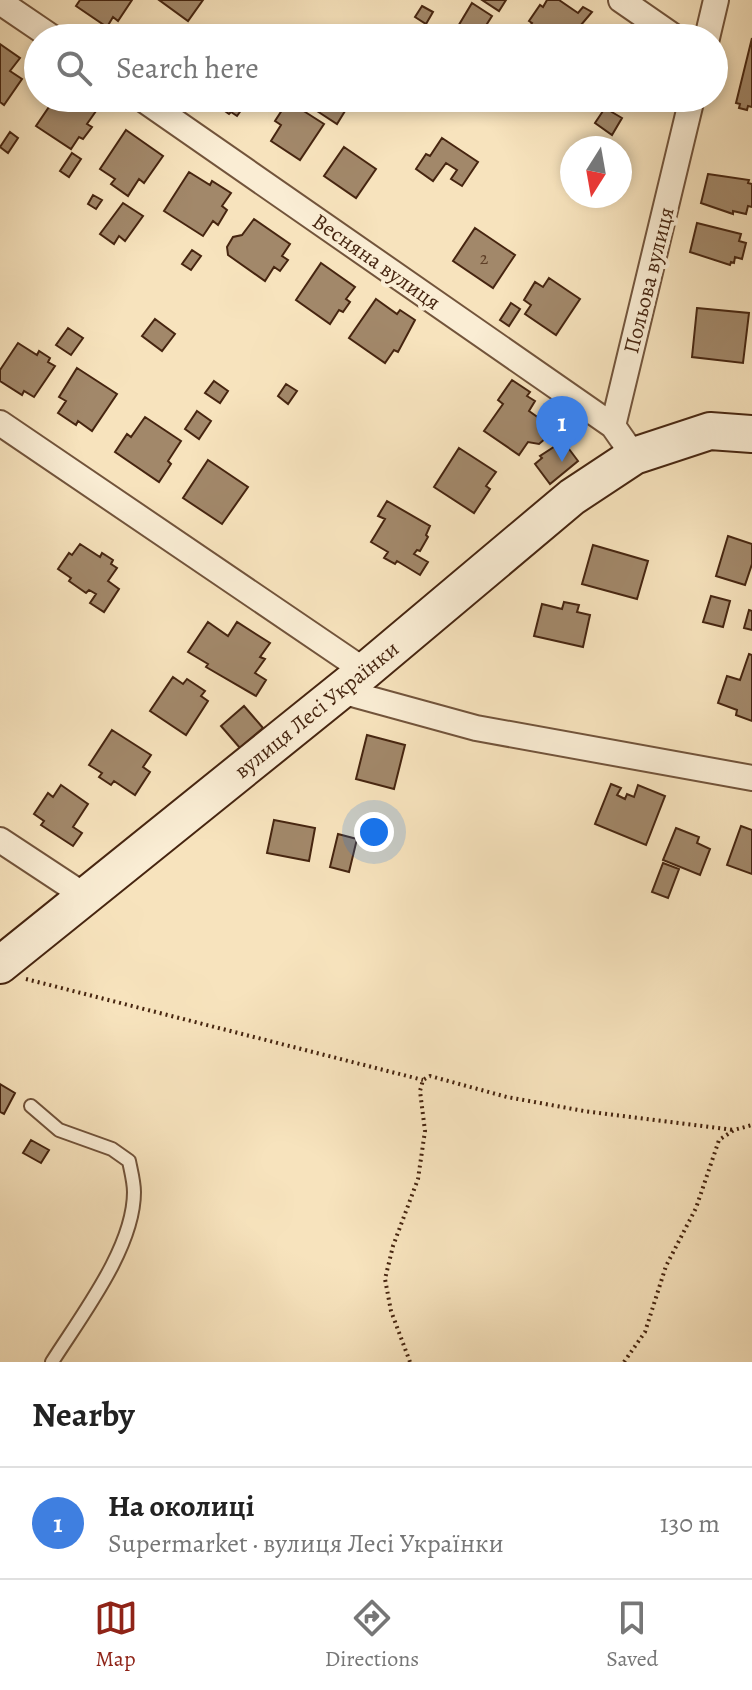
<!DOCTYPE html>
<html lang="en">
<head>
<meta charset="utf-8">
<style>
	:root { --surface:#fff; --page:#f6f6f6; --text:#222; --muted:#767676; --line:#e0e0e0; --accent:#8f2418 }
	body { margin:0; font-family:Alegreya,serif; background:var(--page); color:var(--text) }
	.compass { position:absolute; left:560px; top:136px; width:72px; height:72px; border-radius:50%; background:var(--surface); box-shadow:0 4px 12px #0003; rotate:191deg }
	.you { position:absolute; left:374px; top:832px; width:28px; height:28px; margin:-20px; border:6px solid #fff; border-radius:50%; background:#1a73e8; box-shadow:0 0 0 12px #1a73e833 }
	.badge { display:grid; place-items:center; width:52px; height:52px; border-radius:50%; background:var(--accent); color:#fff; font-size:26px; font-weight:700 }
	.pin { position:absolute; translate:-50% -66px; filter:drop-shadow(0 2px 4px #0008) }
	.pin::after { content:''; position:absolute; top:42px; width:28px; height:24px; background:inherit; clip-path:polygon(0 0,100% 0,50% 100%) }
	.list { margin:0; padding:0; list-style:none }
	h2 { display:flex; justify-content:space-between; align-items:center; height:104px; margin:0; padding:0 32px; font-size:34px }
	h2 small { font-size:26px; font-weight:400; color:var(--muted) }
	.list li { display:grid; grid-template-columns:52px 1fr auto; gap:24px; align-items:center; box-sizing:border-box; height:112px; padding:0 32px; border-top:2px solid var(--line) }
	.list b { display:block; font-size:30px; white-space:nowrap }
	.list p { margin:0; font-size:26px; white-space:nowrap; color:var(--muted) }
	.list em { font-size:26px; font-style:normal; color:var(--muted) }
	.icon { flex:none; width:44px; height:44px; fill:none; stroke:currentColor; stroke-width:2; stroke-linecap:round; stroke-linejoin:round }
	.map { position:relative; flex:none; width:752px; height:1362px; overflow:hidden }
	.search { position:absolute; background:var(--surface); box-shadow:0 4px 12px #0003; left:24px; right:24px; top:24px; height:88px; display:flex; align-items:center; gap:20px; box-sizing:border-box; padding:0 28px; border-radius:44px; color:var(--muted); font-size:30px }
	.sheet { height:216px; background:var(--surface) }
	nav { display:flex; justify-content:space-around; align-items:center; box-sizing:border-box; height:112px; border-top:2px solid var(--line); background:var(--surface); font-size:22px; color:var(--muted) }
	nav a { display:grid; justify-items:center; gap:4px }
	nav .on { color:var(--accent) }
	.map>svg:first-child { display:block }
	.building { fill:#a2886a; stroke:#462510; stroke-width:2 }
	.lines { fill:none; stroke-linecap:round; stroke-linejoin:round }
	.lane-casing { stroke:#72543b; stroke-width:16 }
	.street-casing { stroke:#72543b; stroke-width:28 }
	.secondary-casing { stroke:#462510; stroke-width:40 }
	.path { stroke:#462510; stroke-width:4; stroke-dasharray:2 4; stroke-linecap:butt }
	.lane { stroke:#faedd4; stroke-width:12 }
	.street { stroke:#faedd4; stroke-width:24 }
	.secondary { stroke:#faedd4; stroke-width:36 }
	.labels { text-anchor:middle; stroke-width:8; stroke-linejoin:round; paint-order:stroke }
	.number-label { font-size:18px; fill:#5d3e26 }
	.street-label { font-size:22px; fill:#462510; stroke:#faedd4 }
</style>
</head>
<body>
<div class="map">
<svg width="752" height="1362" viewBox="0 0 752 1362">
	<rect width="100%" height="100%" fill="#f7e3bd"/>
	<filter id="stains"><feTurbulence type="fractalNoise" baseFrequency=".0025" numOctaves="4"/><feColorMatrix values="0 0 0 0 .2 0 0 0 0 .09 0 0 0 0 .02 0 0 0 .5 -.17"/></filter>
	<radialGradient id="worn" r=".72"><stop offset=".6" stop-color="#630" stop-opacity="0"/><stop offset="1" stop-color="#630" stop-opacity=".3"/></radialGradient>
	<!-- building -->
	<path class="building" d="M80 0H132L118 21 113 17 107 27 76 6Z
		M159 0H203L188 21Z
		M482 0H506L499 11Z
		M547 0H559L578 13 583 7 592 12 570 38H532L525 33 532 23 529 21 540 5 543 7Z
		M472 3 492 16 478 38H451Z
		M422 6 433 12 426 24 415 17Z
		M752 38V107L748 106 747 110 739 108 740 104 736 103Z
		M0 44 20 58 10 71 22 79 4 105 0 102Z
		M55 98H77L96 111 87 124 92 127 83 139 79 137 71 149 36 126Z
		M212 98H250L237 116 231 112 229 114 211 101Z
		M325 98H353L337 124 317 111Z
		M569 98H592L585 109Z
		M288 101 324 124 300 160 271 141 281 125 275 121Z
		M605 108 622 118 612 135 595 123Z
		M126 130 163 156 144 183 139 179 128 196 111 184 115 179 100 169Z
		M10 132 18 138 8 153 0 147Z
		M442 138 478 162 462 186 451 179 457 170 446 163 433 181 416 169 426 154 430 156Z
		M344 147 376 169 356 198 324 176Z
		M72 153 81 159 69 177 60 171Z
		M189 172 210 185 212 181 231 193 222 206 227 210 218 225 213 221 203 236 164 211Z
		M708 174 749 180 748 183 752 184V207L748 206 746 214 733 211V214L701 203Z
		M93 195 102 200 96 209 88 204Z
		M123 203 143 216 125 241 119 236 114 244 100 234Z
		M254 219 290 244 282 256 288 260 280 271 274 267 265 281 228 255 227 247 233 237 242 235Z
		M697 223 741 234 739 241 746 243 742 259 735 257 734 263 731 262 730 265 690 252Z
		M475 228 515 255 493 288 453 261Z
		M192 250 201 256 191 270 182 264Z
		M321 263 355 287 346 299 350 302 343 312 339 310 330 324 296 300Z
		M549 278 580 299 556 335 525 314 531 305 524 300 535 282 543 287Z
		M376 299 397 314 400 310 415 320 398 352 394 350 385 363 349 338Z
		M511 303 520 309 509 326 500 320Z
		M697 308 749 313 743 363 692 357Z
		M155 319 175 334 162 351 142 336Z
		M68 328 83 338 71 355 56 345Z
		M18 343 37 355 39 351 50 358 48 362 55 366 34 397 24 391 22 395 0 381V370Z
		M77 368 117 394 92 431 78 421 76 425 58 413 66 401 59 397Z
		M512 380 530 392 527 396 535 401 529 411 543 421 548 429 546 438 539 444 528 442 519 455 484 431 503 404 498 400Z
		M214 381 228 391 220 403 205 393Z
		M286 384 297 391 288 404 278 396Z
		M197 411 211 421 199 439 185 429Z
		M145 417 181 441 168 461 171 464 159 482 115 452 127 434 131 437Z
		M563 441 578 461 550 484 535 464 542 458 540 456Z
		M459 448 496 472 486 486 490 489 474 513 434 487Z
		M208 460 248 487 222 524 183 498Z
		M387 501 430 526 426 535 428 537 420 551 417 550 414 554 428 562 420 575 397 561 395 564 384 558 388 552 371 542 385 519 378 516Z
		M728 536 752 544V564L745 585 716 576Z
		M80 544 100 557 102 553 113 560 111 564 117 568 108 581 119 589 104 612 90 603 96 594 89 590 86 593 69 581 71 578 58 569 69 553 72 555Z
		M593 545 648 561 637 599 582 584Z
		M711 596 730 601 723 627 703 622Z
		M564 602 579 605 577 612 590 615 583 647 534 636 542 604 562 609Z
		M749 610 752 611V630L744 628Z
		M208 622 228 636 237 622 270 643 260 657 265 659 255 673 266 680 256 696 206 667 208 664 188 652Z
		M749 654 752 655V721L736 715 737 710 718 703 727 676 740 680Z
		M173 677 183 684 187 679 205 691 201 696 208 701 186 735 150 711Z
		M244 706 263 728 240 748 221 726Z
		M112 730 151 755 143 767 150 772 135 795 114 781 111 785 99 777 102 773 89 765Z
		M367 735 405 745 394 789 356 779Z
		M611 784 621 788 617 795 625 799 627 794 634 797 638 785 665 796 646 845 595 824Z
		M61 785 88 804 73 827 82 833 73 846 41 825 44 821 34 814 48 793 53 797Z
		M274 820 315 828 309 861 267 853Z
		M741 826 752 830V874L727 865Z
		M676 828 699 837 697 843 710 849 700 875 663 860Z
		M338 834 357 839 349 872 330 867Z
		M663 863 679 869 668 898 652 892Z
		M0 1084 15 1093 4 1114 0 1112Z
		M31 1140 49 1150 41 1163 23 1153Z"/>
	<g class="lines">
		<defs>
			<path id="lane" d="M31 1106 59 1130 112 1149 129 1161C131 1171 134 1182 134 1192 134 1248 81 1316 52 1362"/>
			<path id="street" d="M621 0 676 38
				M0 2 53 38
				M707 38 716 0
				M141 98 613 426
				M0 423 365 671
				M634 456 613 426 692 98
				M341 691 476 728 752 778
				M0 840 85 896"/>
			<path id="secondary" d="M0 965 365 671 572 497 634 456 710 431 752 434"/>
		</defs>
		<!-- lane casing -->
		<use href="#lane" class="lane-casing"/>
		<!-- street casing -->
		<use href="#street" class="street-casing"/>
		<!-- secondary casing -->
		<use href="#secondary" class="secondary-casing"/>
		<!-- path -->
		<path class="path" d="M26 979 423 1080
			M410 1362 391 1311 385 1279 393 1246 418 1179 425 1131 420 1091 423 1080 430 1076 507 1097 584 1111 734 1130
			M624 1362 645 1332 666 1266 696 1208 719 1140 734 1130 752 1125"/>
		<!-- lane -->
		<use href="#lane" class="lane"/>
		<!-- street -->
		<use href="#street" class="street"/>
		<!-- secondary -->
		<use href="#secondary" class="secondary"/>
	</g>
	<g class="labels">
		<!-- number labels -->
		<g class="number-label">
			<text x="484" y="264">2</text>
		</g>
		<!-- street labels -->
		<g class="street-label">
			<text transform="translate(377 261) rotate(35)" y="8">Весняна вулиця</text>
			<text transform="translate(648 280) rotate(-76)" y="8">Польова вулиця</text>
			<text transform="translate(316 709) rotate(-39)" y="8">вулиця Лесі Українки</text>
		</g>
	</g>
	<rect width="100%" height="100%" filter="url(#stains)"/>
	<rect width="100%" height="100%" fill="url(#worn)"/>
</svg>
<svg class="compass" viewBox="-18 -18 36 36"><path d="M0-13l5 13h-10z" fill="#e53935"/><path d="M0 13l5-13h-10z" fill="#767676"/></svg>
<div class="you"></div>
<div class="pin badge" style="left:562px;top:462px;background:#3f7fe0">1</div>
<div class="search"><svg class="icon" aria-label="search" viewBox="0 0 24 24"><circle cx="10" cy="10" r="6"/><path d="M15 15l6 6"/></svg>Search here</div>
</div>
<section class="sheet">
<h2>Nearby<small></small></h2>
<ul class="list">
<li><span class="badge" style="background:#3f7fe0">1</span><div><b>На околиці</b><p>Supermarket · вулиця Лесі Українки</p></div><em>130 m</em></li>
</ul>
</section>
<nav>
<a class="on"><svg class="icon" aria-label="map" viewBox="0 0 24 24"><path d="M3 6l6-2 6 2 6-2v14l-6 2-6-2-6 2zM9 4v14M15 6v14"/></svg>Map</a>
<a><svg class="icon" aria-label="directions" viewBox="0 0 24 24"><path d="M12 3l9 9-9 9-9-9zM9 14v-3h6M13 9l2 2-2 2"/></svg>Directions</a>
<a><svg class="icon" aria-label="saved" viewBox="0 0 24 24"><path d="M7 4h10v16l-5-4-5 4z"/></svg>Saved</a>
</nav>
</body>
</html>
